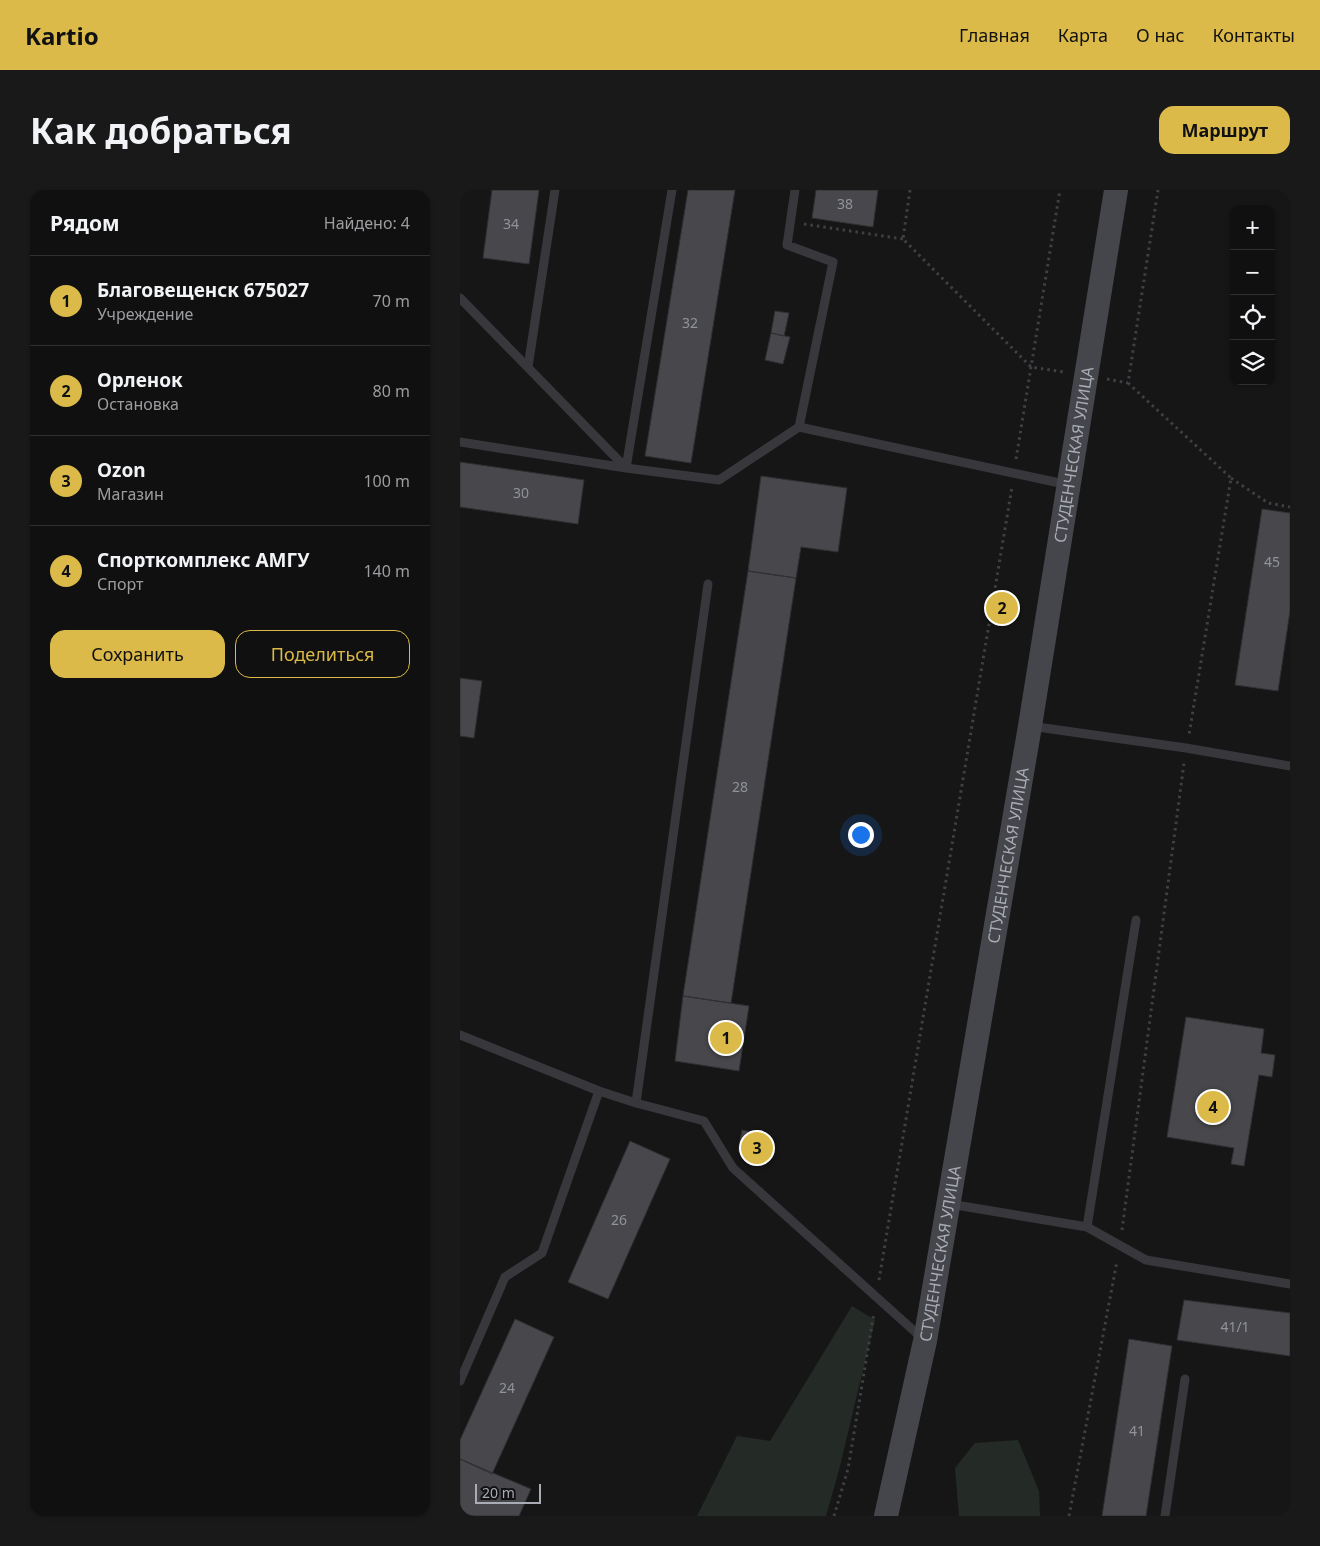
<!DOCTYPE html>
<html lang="ru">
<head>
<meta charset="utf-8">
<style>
	:root { --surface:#101011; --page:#19191a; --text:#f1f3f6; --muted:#9c9d9f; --line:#303031; --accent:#dbba49 }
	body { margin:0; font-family:"Noto Sans",sans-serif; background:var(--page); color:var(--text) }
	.controls { position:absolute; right:15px; top:15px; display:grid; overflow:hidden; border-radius:10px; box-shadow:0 1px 4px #0004 }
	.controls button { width:45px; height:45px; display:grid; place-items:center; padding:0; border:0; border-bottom:1px solid var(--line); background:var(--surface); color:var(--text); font:25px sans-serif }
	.scale { position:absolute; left:15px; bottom:12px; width:66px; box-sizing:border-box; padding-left:5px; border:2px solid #a9acb5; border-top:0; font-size:14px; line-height:18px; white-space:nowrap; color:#a9acb5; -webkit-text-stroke:4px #111112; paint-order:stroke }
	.you { position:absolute; left:400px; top:644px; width:18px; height:18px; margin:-12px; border:4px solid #fff; border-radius:50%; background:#1a73e8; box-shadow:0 0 0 8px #1a73e833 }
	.badge { display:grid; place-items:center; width:32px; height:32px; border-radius:50%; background:var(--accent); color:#111; font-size:16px; font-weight:700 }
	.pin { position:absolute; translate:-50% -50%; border:2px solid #fff; box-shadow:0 1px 5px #0006 }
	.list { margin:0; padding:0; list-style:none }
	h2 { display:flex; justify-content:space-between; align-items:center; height:65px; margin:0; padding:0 20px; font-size:21px }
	h2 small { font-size:16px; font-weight:400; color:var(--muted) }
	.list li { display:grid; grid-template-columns:32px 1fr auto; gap:15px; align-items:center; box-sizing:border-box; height:90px; padding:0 20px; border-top:1px solid var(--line) }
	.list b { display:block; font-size:19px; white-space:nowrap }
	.list p { margin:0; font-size:16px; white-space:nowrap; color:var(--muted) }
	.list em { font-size:16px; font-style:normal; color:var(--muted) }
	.actions { display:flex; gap:10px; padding:15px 20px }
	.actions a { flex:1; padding:11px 0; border:1px solid var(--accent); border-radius:15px; text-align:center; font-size:18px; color:var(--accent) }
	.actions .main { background:var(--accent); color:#111 }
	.icon { flex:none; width:28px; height:28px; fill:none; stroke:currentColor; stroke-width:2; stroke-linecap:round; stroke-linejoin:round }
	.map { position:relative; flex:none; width:830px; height:1326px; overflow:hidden; border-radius:15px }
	header { display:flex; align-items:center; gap:30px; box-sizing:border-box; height:70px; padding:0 25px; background:var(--accent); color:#111 }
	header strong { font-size:24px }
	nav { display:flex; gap:28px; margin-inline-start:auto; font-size:18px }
	.intro { display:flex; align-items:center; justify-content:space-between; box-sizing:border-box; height:120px; padding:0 30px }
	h1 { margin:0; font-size:35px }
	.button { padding:12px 22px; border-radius:15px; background:var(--accent); color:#111; font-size:18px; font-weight:700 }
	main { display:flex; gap:30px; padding:0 30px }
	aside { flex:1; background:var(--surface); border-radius:15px; box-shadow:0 1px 4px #0004 }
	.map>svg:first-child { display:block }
	.green { fill:#242b26 }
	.building { fill:#48484c; stroke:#303033 }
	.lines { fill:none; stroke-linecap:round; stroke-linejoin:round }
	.path { stroke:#3f4044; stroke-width:3; stroke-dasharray:2.5 4; stroke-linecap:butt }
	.lane { stroke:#37373c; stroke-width:9 }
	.secondary { stroke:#45464b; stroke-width:24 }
	.labels { text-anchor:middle; stroke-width:4; stroke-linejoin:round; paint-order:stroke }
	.number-label { font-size:14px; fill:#91939b }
	.street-label { font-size:16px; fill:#a9acb5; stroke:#111112 }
</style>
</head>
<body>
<header>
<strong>Kartio</strong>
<nav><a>Главная</a><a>Карта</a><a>О нас</a><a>Контакты</a></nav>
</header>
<div class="intro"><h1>Как добраться</h1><a class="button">Маршрут</a></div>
<main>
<aside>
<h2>Рядом<small>Найдено: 4</small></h2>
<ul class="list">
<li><span class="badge">1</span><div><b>Благовещенск 675027</b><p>Учреждение</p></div><em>70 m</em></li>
<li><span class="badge">2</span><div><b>Орленок</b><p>Остановка</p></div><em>80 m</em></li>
<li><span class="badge">3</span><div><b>Ozon</b><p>Магазин</p></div><em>100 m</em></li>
<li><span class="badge">4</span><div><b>Спорткомплекс АМГУ</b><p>Спорт</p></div><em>140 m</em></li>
</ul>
<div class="actions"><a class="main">Сохранить</a><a>Поделиться</a></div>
</aside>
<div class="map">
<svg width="830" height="1326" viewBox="0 0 830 1326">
	<rect width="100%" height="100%" fill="#161617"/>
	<!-- green -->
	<path class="green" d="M392 1116 415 1130 379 1280 366 1326H237L277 1246 310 1251Z
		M558 1250 579 1301 580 1326H499L495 1278 515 1253Z"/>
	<!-- building -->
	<path class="building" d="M32 0H79L69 74 23 68Z
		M228 0H275L231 273 185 266Z
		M356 0H418L413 37 352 28Z
		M315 121 329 123 324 146 311 143Z
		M311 143 330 147 323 174 305 170Z
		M0 272 124 290 118 334 0 317Z
		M301 286 387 298 378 362 341 357 336 388 288 381Z
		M802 319 830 323V421L818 501 775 495Z
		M288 381 336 388 271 813 223 806Z
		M0 488 22 491 14 548 0 546Z
		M223 806 289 816 279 881 215 871Z
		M726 827 804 839 801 863 815 865 812 887 799 885 784 976 771 974 774 958 707 947Z
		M282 940 301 944 297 965 278 961Z
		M170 951 210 969 148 1109 108 1092Z
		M724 1110 830 1123V1166L717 1150Z
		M55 1129 94 1147 32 1284 0 1269V1250Z
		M669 1149 712 1156 686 1326H642Z
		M0 1269 71 1299 59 1326H0Z"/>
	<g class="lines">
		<!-- path -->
		<path class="path" d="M450 0 443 49 571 177 604 182
			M344 34 443 49
			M647 189 668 193 698 0
			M668 193 771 288 729 545
			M556 269 600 0
			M771 288 808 313 830 317
			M662 1040 724 573
			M419 1090 552 297
			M374 1326 388 1279 414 1123
			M609 1326 657 1071"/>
		<!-- lane -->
		<path class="lane" d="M335 0 327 55 373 72 339 237
			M0 108 166 278 259 290 339 237 609 295
			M68 177 95 0
			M0 252 166 278 212 0
			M570 536 726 558 830 576
			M0 845 139 901 176 913 244 931 273 978 463 1149
			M176 913 248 394
			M490 1014 627 1037 686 1070 830 1094
			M627 1037 676 730
			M0 1191 45 1087 82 1063 139 901
			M705 1326 725 1189"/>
		<!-- secondary -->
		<path class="secondary" id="s1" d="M426 1326 465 1151 570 536 656 0"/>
	</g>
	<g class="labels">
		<!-- number labels -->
		<g class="number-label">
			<text x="385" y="19">38</text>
			<text x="51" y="39">34</text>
			<text x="230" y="138">32</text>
			<text x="61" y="308">30</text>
			<text x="812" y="377">45</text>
			<text x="280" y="602">28</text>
			<text x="159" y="1035">26</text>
			<text x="775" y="1142">41/1</text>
			<text x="47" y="1203">24</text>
			<text x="677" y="1246">41</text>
		</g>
		<!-- street labels -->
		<g class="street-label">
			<text dy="6" stroke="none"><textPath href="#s1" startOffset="1078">СТУДЕНЧЕСКАЯ УЛИЦА</textPath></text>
			<text dy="6" stroke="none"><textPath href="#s1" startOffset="672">СТУДЕНЧЕСКАЯ УЛИЦА</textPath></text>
			<text dy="6" stroke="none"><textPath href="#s1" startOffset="268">СТУДЕНЧЕСКАЯ УЛИЦА</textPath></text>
		</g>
	</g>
</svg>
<div class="controls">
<button>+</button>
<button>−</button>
<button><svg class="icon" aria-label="locate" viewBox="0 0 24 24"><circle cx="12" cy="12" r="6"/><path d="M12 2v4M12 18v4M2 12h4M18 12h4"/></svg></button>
<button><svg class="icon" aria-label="layers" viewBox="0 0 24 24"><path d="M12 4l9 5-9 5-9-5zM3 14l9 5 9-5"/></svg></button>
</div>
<div class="scale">20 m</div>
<div class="you"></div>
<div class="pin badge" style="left:266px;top:848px">1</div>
<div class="pin badge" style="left:542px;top:418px">2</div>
<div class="pin badge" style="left:297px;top:958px">3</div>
<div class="pin badge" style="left:753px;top:917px">4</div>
</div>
</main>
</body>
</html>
